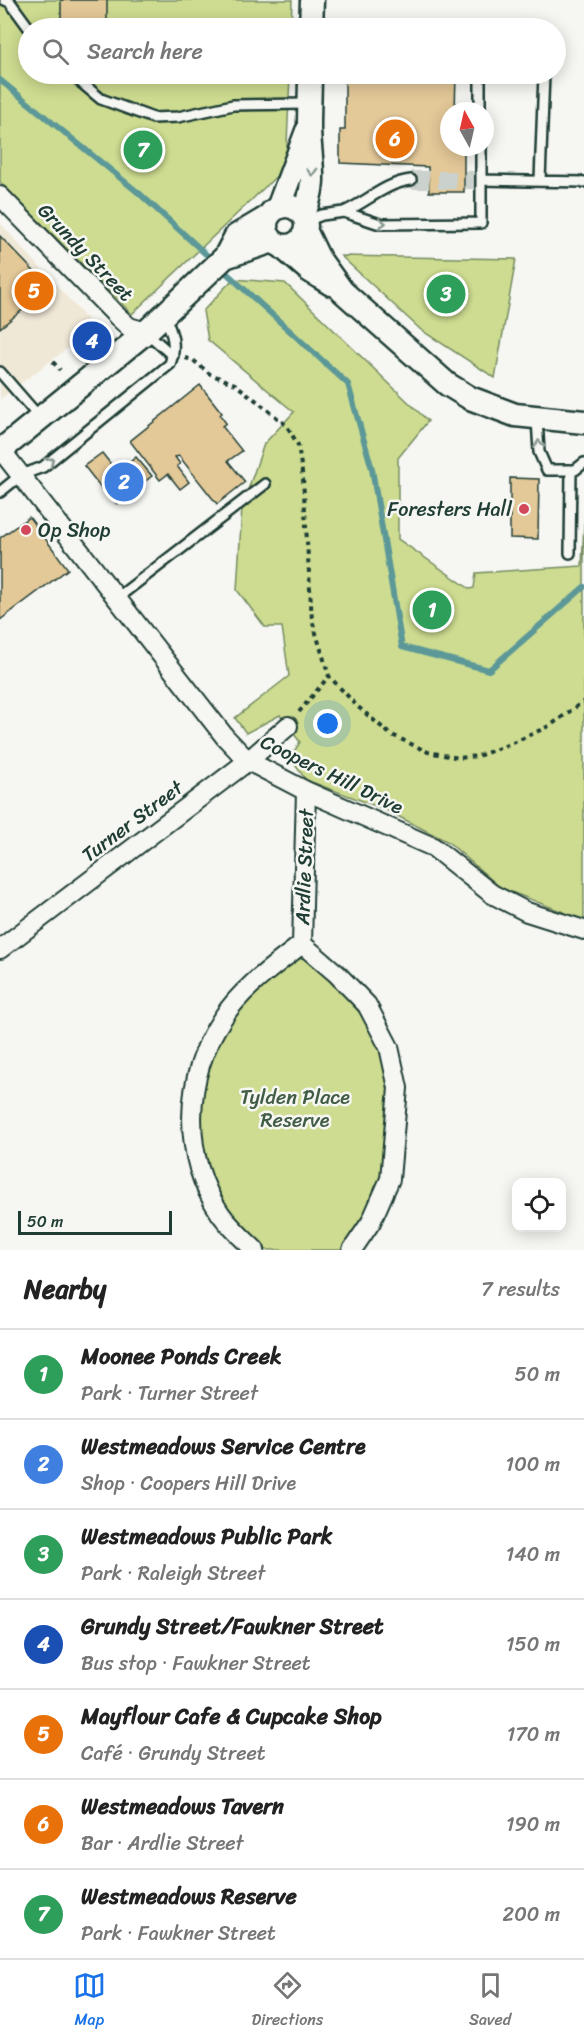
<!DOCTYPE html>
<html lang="en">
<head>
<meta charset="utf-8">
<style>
	:root { --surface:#fff; --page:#f6f6f6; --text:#222; --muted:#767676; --line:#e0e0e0; --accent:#1a73e8 }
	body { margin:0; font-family:Sriracha,sans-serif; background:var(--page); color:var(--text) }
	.controls { position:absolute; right:18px; bottom:18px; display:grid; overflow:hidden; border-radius:12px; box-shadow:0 3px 15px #0003 }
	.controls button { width:54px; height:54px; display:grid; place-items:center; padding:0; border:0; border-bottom:2px solid var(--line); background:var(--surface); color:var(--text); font:30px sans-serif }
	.compass { position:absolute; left:440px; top:102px; width:54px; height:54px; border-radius:50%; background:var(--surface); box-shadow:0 3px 15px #0003; rotate:352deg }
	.scale { position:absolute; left:18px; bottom:15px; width:154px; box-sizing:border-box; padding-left:6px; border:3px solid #1f3d34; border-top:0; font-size:16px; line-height:21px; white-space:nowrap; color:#1f3d34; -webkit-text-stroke:4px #f6f6f2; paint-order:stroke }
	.you { position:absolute; left:328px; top:724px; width:21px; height:21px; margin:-15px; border:4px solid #fff; border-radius:50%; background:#1a73e8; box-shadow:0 0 0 9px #1a73e833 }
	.badge { display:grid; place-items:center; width:39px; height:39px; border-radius:50%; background:var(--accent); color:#fff; font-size:20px; font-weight:700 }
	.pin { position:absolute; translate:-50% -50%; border:3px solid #fff; box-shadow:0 2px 6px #0006 }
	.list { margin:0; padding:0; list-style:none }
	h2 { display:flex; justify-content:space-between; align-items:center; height:78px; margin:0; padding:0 24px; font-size:26px }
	h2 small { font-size:20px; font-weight:400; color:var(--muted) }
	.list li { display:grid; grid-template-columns:39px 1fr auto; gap:18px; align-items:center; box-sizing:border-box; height:90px; padding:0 24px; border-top:2px solid var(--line) }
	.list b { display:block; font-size:22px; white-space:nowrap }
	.list p { margin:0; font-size:20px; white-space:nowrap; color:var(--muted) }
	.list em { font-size:20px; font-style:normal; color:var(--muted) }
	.icon { flex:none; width:33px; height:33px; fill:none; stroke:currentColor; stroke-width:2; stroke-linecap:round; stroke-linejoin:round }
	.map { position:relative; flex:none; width:584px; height:1250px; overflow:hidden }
	.search { position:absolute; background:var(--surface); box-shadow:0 3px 15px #0003; left:18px; right:18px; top:18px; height:66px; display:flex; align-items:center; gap:15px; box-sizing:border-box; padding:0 21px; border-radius:33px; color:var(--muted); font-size:22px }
	.sheet { height:708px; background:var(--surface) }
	nav { display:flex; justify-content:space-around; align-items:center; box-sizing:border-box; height:84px; border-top:2px solid var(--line); background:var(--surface); font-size:16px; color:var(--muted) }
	nav a { display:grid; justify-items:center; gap:3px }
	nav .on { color:var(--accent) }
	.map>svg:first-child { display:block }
	.built { fill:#f0e8d7 }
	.green { fill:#cddc90; stroke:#768c62; stroke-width:1.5 }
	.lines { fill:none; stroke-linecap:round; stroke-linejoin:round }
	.stream { stroke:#5b9898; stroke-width:6 }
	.building { fill:#e3c898; stroke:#1f3d34; stroke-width:1.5 }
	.minor-tunnel { stroke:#cbd1cc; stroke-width:18; stroke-dasharray:18 9; stroke-linecap:butt }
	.service-casing { stroke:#1f3d34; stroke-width:14 }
	.minor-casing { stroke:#1f3d34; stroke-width:22 }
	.tertiary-casing { stroke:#1f3d34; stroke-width:27 }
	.path { stroke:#1f3d34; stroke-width:4; stroke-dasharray:4.5 4.5; stroke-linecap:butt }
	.service { stroke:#f6f6f2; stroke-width:9 }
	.minor { stroke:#f6f6f2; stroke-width:18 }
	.tertiary { stroke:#f6f6f2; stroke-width:22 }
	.oneway { stroke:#8a9a93 }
	.poi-dot { fill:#d1495b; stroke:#f6f6f2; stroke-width:2 }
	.labels { text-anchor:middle; stroke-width:5; stroke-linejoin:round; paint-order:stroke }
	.street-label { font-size:20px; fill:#1f3d34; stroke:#f6f6f2 }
	.poi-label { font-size:20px; fill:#1f3d34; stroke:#f6f6f2; text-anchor:end }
	.park-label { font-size:20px; fill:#425d46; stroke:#f6f6f2 }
</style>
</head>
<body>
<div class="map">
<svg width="584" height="1250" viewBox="0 0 584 1250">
	<rect width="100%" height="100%" fill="#f6f6f2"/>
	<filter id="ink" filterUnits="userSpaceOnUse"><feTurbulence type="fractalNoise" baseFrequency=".0167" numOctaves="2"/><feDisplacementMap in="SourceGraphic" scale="12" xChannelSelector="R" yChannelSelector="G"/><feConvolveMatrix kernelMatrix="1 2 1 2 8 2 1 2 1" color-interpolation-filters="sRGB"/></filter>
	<g filter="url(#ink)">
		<!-- built -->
		<path class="built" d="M0 223 95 328 0 399Z"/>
		<!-- green -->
		<path class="green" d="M0 0H292L291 28H28V74H290L286 167 132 314 0 182Z
			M341 256 516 259 495 378 421 330Z
			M233 279 285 283 428 421 398 458V539L470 589 474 588 476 573 582 566 584 523V920L501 888 448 842 384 809 306 780 290 758 300 742 280 715 246 733 235 718 289 676 282 627H265L237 590 242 507 264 444 294 412 208 340 203 311Z
			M303 958C316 965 327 979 338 989 359 1009 376 1032 386 1060 391 1076 390 1093 390 1110 388 1166 377 1205 342 1250H266C257 1241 245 1232 237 1221 185 1151 188 1059 249 995 263 982 281 971 296 959Z"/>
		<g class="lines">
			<!-- stream -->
			<path class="stream" d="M0 80 140 194 348 384 372 469 402 647 489 670 584 587"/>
		</g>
		<!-- building -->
		<path class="building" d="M61 0H107V28H61Z
			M345 74 456 75 455 111H449V147H464V192H429L428 167 340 163V130H345Z
			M0 236 50 288 0 328Z
			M200 385 222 413 220 415 226 423 222 426 242 451 228 461 245 482 217 504 179 456 175 457 180 464 177 466 189 482 180 489 168 474 160 480 130 441Z
			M102 453 117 472 102 485 103 490 84 466Z
			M136 457 152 476 117 504 102 485Z
			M510 478 539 479 538 539 510 538Z
			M29 517 68 569 0 620V538Z"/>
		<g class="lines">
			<!-- minor-tunnel -->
			<path class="minor-tunnel" d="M411 180H481"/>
			<defs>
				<path id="service" d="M5 0 10 2 29 28
					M71 74 101 99 153 118 178 117 233 105 308 104
					M480 74V111
					M481 180 584 182
					M540 180 544 74
					M344 212C367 202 385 183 411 180
					M306 221 322 215 344 212 380 224 481 223V147
					M146 332 173 356
					M0 372 40 418
					M537 419 539 452 547 470H575L584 463
					M0 492 21 475 43 467 170 364C177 345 172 333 165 316
					M570 553 571 470
					M117 598 265 484"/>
				<path id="minor" d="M0 196 117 316 129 327 146 332
					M1 450 225 737 248 761 306 791 433 847 492 894 527 912 584 930
					M302 944 337 974 367 1005 389 1047 398 1088 390 1179 371 1222 352 1250
					M302 944 306 791
					M0 949 248 761 288 726
					M255 1250C242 1238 230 1227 220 1213 181 1154 184 1077 222 1019 242 988 274 966 302 944"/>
				<path id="tertiary" d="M311 28 312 0
					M266 226a20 20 0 1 1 40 0a20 20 0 1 1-40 0Z
					M278 208 307 131
					M303 215C319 182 309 160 309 126 309 109 310 91 310 74
					M306 232 319 259 342 291 447 384 470 398 515 415 584 422
					M280 245 310 271 331 284
					M225 257 273 241
					M0 451 146 332 225 257 236 236 268 217"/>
			</defs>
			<!-- service casing -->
			<use href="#service" class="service-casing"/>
			<!-- minor casing -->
			<use href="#minor" class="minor-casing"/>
			<!-- tertiary casing -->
			<use href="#tertiary" class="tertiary-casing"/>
			<!-- path -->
			<path class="path" d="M185 358 193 360 210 374 235 384 258 402 287 426 298 445 303 479 312 620 329 676 357 706 390 734 428 752 459 758 478 756 515 742 551 725 584 701
				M53 362 60 370
				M299 712 329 676"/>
			<!-- service -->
			<use href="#service" class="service"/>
			<!-- minor -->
			<use href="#minor" class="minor"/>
			<!-- tertiary -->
			<use href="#tertiary" class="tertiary"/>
		</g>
		<!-- one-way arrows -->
		<defs><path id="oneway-chevron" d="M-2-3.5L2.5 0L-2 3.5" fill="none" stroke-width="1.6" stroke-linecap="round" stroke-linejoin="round" transform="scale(1.5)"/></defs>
		<g class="oneway">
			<use href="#oneway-chevron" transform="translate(312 172) rotate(88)"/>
			<use href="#oneway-chevron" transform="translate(382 223) rotate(4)"/>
			<use href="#oneway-chevron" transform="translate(539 444) rotate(-96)"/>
			<use href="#oneway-chevron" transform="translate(50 461) rotate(-39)"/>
		</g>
	</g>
	<!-- markers -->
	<g class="poi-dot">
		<circle cx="524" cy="509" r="6"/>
		<circle cx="26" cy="530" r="6"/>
	</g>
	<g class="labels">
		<!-- street labels -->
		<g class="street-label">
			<text transform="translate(86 252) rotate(46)" y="7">Grundy Street</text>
			<text transform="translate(332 774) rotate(26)" y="7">Coopers Hill Drive</text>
			<text transform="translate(132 821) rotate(-37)" y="7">Turner Street</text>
			<text transform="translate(304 867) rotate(-88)" y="7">Ardlie Street</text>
		</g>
		<!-- poi labels -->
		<g class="poi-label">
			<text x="512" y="516">Foresters Hall</text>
			<text x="38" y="537" text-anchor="start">Op Shop</text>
		</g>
		<!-- park labels -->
		<g class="park-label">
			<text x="295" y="1104">Tylden Place<tspan x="295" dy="23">Reserve</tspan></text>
		</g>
	</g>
</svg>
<div class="controls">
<button><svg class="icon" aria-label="locate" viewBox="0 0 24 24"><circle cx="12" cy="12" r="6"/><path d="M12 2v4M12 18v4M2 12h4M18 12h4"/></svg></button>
</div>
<svg class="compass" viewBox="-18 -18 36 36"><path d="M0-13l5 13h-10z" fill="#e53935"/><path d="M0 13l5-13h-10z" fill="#767676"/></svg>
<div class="scale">50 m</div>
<div class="you"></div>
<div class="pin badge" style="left:432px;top:610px;background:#2e9e5b">1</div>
<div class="pin badge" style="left:124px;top:482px;background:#3f7fe0">2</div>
<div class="pin badge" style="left:446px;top:294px;background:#2e9e5b">3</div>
<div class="pin badge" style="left:92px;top:341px;background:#1a4fb4">4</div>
<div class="pin badge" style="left:34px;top:291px;background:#e8710a">5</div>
<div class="pin badge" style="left:395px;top:139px;background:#e8710a">6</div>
<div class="pin badge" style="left:143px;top:150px;background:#2e9e5b">7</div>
<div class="search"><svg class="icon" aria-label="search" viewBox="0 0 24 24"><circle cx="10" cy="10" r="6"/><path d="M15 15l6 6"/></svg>Search here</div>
</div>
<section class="sheet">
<h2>Nearby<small>7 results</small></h2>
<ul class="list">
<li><span class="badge" style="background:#2e9e5b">1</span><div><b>Moonee Ponds Creek</b><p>Park · Turner Street</p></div><em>50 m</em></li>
<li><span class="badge" style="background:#3f7fe0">2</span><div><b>Westmeadows Service Centre</b><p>Shop · Coopers Hill Drive</p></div><em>100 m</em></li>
<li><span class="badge" style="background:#2e9e5b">3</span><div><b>Westmeadows Public Park</b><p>Park · Raleigh Street</p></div><em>140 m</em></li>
<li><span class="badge" style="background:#1a4fb4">4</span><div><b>Grundy Street/Fawkner Street</b><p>Bus stop · Fawkner Street</p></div><em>150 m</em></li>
<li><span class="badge" style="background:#e8710a">5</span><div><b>Mayflour Cafe &amp; Cupcake Shop</b><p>Café · Grundy Street</p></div><em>170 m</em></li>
<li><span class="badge" style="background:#e8710a">6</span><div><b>Westmeadows Tavern</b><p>Bar · Ardlie Street</p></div><em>190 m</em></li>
<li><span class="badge" style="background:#2e9e5b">7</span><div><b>Westmeadows Reserve</b><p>Park · Fawkner Street</p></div><em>200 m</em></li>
</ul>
</section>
<nav>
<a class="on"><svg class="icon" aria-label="map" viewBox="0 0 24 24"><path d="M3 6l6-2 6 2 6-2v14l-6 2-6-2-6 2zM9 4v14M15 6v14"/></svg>Map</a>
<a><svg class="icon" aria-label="directions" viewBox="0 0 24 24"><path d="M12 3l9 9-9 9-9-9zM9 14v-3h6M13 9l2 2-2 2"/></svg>Directions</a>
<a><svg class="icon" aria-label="saved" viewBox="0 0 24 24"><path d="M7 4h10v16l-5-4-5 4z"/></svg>Saved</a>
</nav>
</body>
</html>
